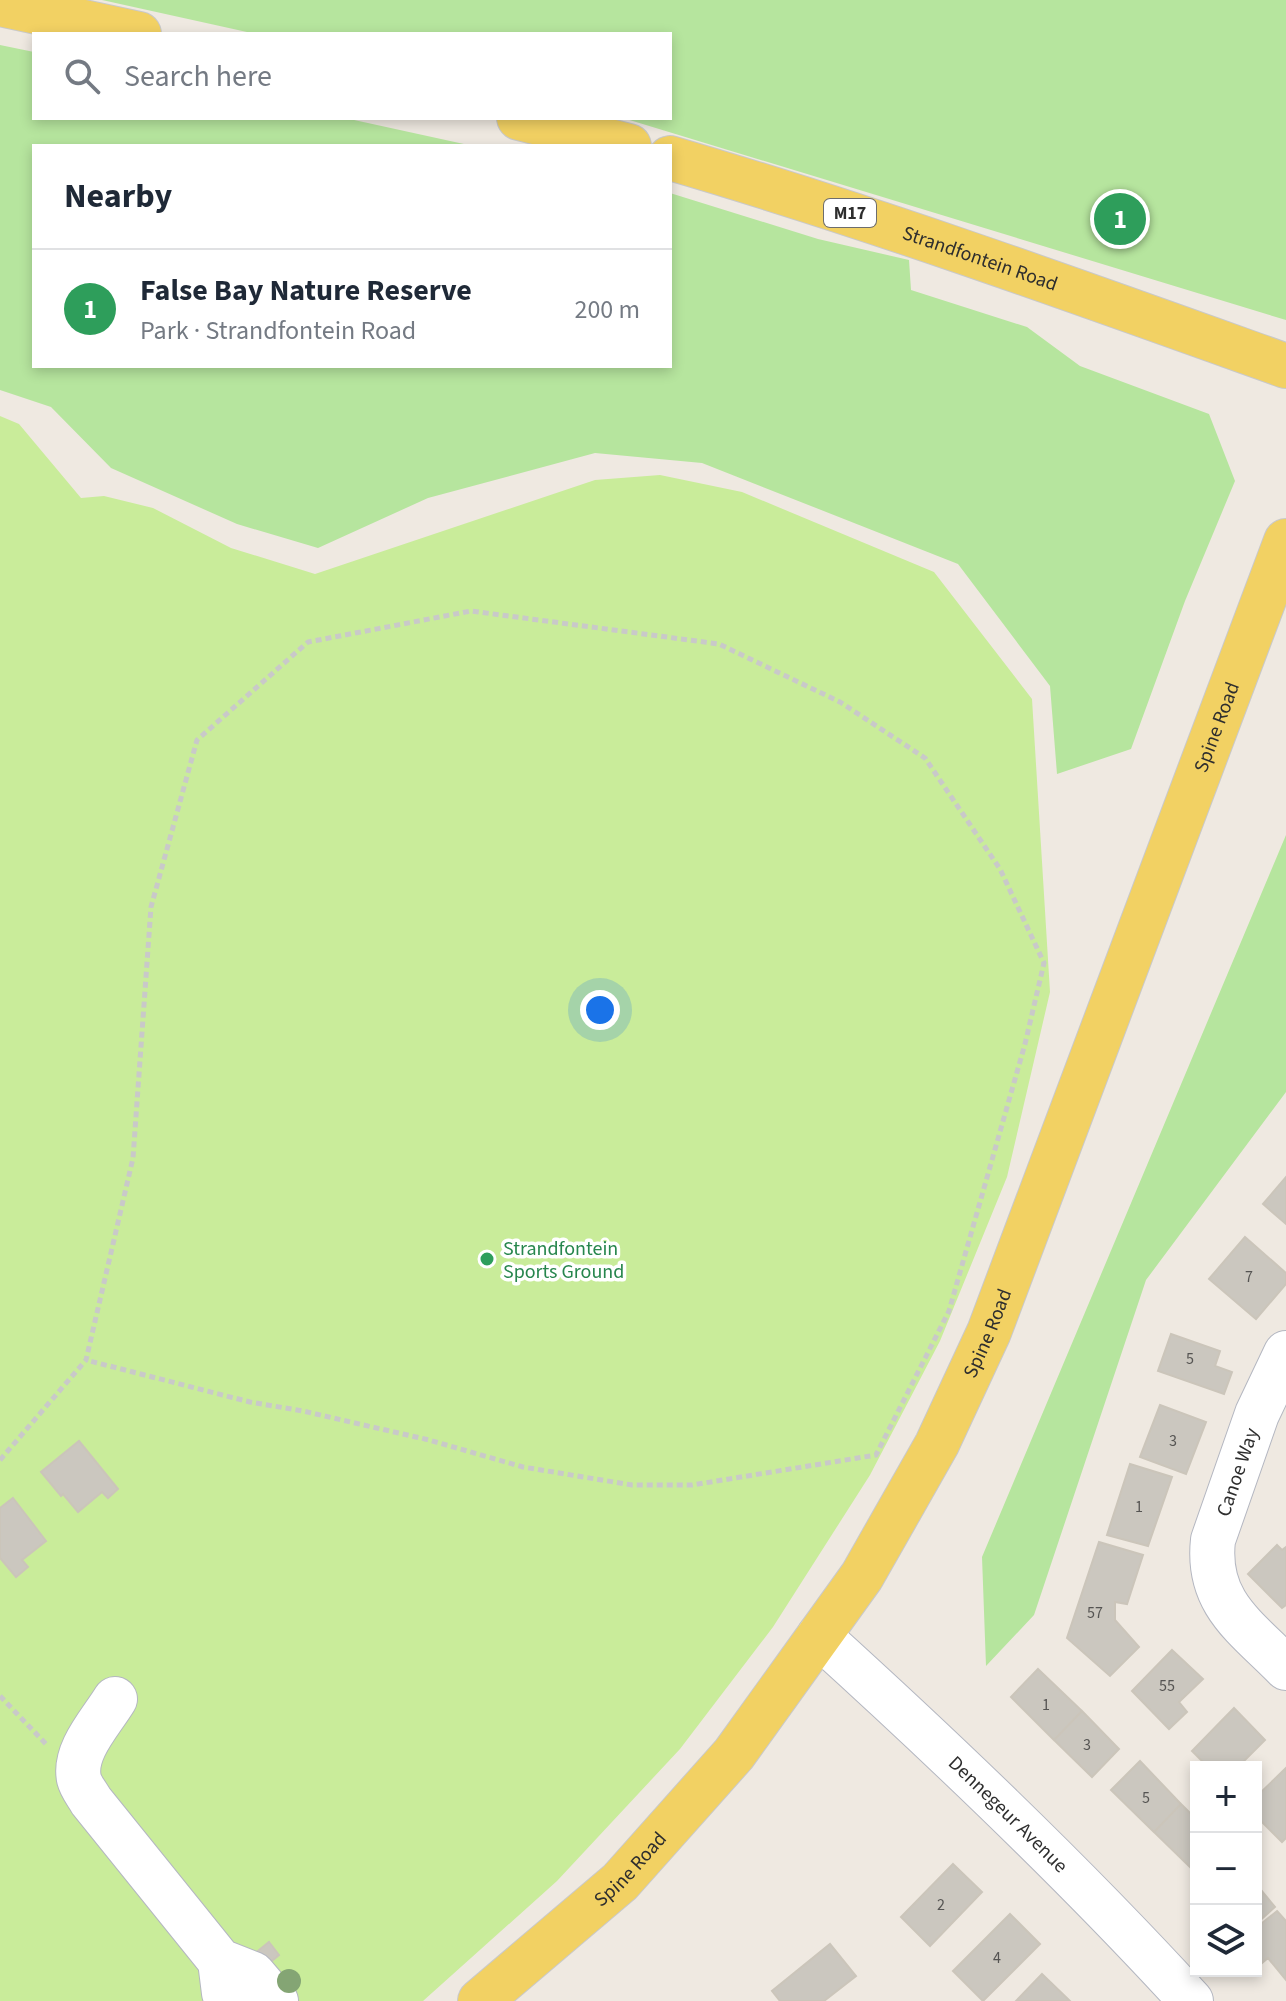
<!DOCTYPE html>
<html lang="en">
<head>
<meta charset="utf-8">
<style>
	:root { --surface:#fff; --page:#f2f2f3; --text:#1f2937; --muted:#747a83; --line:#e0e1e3; --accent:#ea580c }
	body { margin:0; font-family:"Source Sans 3",sans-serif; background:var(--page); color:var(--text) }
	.controls { position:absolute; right:24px; bottom:24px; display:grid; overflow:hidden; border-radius:0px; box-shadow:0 4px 12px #0003 }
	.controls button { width:72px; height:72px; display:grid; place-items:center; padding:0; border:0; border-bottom:2px solid var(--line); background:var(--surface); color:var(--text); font:40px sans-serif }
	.you { position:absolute; left:600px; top:1010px; width:28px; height:28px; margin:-20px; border:6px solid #fff; border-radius:50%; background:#1a73e8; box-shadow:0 0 0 12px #1a73e833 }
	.badge { display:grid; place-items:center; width:52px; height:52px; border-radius:50%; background:var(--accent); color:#fff; font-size:26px; font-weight:700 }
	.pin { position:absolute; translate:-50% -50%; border:4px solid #fff; box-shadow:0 2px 8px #0006 }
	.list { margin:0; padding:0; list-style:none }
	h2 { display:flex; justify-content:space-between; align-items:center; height:104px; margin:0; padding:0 32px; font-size:34px }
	h2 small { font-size:26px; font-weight:400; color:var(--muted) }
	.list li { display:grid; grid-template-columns:52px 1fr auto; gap:24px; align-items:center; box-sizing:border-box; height:120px; padding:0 32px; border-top:2px solid var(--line) }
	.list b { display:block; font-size:30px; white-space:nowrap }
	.list p { margin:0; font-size:26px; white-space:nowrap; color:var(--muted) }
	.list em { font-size:26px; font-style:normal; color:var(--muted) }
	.icon { flex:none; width:44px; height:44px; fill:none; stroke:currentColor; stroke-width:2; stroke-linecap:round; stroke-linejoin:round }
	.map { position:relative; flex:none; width:1286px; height:2001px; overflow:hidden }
	.search { position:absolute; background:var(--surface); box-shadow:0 4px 12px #0003; left:32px; top:32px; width:640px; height:88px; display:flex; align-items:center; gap:20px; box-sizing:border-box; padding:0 28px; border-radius:0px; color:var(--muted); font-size:30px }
	.panel { position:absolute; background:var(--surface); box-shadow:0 4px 12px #0003; left:32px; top:144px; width:640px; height:224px; border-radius:0px }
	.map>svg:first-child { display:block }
	.green { fill:#b6e59e }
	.pitch { fill:#c9ec9a }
	.building { fill:#cbc7bf; stroke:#cbc5ba; stroke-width:2 }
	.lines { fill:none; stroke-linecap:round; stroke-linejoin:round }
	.minor-casing { stroke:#b4b7c1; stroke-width:46 }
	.major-casing { stroke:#c9c9c9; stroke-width:46 }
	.path { stroke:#c9c9c9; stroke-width:5; stroke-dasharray:6 4; stroke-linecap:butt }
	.minor { stroke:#fff; stroke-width:44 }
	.major { stroke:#f2d163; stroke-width:44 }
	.tree { fill:#84a574 }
	.leisure-dot { fill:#2e9e5b; stroke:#fff; stroke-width:3 }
	.labels { text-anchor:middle; stroke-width:7; stroke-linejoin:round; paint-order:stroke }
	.number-label { font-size:16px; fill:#555452 }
	.shield { fill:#fff; stroke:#6d6d6d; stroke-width:2 }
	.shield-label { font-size:18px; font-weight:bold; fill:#2e2e2e }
	.street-label { font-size:20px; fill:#2e2e2e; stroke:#fff }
	.leisure-label { font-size:20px; fill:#27864d; stroke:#fff; text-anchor:start }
</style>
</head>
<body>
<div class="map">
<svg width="1286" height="2001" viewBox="0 0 1286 2001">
	<rect width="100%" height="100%" fill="#efe9e1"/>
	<!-- green -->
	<path class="green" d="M102 0H1286V320L623 118H670V34H256Z
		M0 45 34 52V118H345L473 146H34V366H670V193L818 239 909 260 911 290 1027 327 1080 366 1209 414 1235 481 1185 601 1131 749 1057 774 1050 686 958 564 702 463 595 453 428 498 318 548 237 524 111 468 51 407 0 390Z
		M1286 835V1092L1146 1280 1034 1615 986 1666 982 1557Z"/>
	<!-- pitch -->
	<path class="pitch" d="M0 416 19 424 81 498 104 496 153 508 231 548 315 574 595 480 660 475 742 492 934 572 1032 699 1050 992 1007 1177 940 1341 870 1475 773 1627 680 1749 557 1881 423 2001H0Z"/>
	<!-- building -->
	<path class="building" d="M1286 1177V1224L1263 1204Z
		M1245 1237 1286 1273V1284L1256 1319 1209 1279Z
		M1171 1334 1220 1351 1215 1366 1232 1372 1224 1394 1158 1371Z
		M1160 1405 1206 1422 1186 1474 1140 1457Z
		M79 1441 118 1489 108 1498 102 1492 78 1512 63 1494 61 1496 41 1472Z
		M1130 1464 1172 1477 1148 1546 1107 1535Z
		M13 1498 46 1541 22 1560 28 1567 16 1577 0 1558V1508Z
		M1099 1542 1143 1555 1127 1604 1115 1602V1620L1139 1647 1110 1676 1067 1638Z
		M1277 1545 1282 1550 1286 1547V1605L1282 1608 1248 1574Z
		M1172 1650 1203 1679 1179 1702 1187 1712 1169 1729 1132 1691Z
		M1038 1669 1082 1711 1054 1740 1011 1697Z
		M1234 1708 1265 1740 1238 1767H1208L1192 1751Z
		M1082 1711 1119 1749 1092 1777 1054 1740Z
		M1140 1761 1181 1804 1154 1832 1111 1790Z
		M1286 1768V1838L1282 1842 1256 1816V1797Z
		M1181 1804 1196 1819 1194 1871 1154 1832Z
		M953 1864 982 1892 930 1946 901 1917Z
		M1256 1884 1275 1907 1256 1924Z
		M1277 1911 1286 1921V1980L1268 1958 1256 1968V1928Z
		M1010 1914 1040 1944 983 2001 953 1971Z
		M269 1942 279 1955 268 1964 258 1951Z
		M830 1944 856 1976 824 2001H780L772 1991Z
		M1042 1974 1070 2001H1016Z"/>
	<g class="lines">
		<defs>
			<g id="minor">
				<path d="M1286 1353 1257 1414 1213 1540C1206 1603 1246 1627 1286 1668"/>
				<path id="s1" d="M819 1636C948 1753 1074 1873 1191 2001"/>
				<path d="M115 1699C101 1722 73 1751 79 1779 81 1787 87 1794 91 1801L220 1961 253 1974 276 2001"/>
				<path d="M220 1961 224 1993 230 2001"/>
			</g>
			<g id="major">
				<path d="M0 4 139 34"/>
				<path d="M519 118 629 146"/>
				<path id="s2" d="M670 158C878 219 1082 293 1286 366"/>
				<path id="s3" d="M480 2001 620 1882 734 1754 862 1576 937 1444 989 1332 1286 541"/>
			</g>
		</defs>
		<!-- minor casing -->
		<use href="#minor" class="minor-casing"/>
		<!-- major casing -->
		<use href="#major" class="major-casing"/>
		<!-- path -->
		<path class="path" d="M0 1460 86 1360 133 1158 151 907 197 740 308 642 471 611 719 644 840 702 925 758 1000 869 1044 963 1025 1044 949 1311 876 1455 692 1485H632L523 1467 429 1440 303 1411 250 1402 86 1360
			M0 1696 46 1744"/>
		<!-- minor -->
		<use href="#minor" class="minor"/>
		<!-- major -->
		<use href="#major" class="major"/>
	</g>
	<!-- trees -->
	<circle class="tree" cx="289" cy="1981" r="12"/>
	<!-- markers -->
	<circle class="leisure-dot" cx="487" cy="1259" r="8"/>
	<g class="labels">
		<!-- number labels -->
		<g class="number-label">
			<text x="1249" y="1282">7</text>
			<text x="1190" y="1364">5</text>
			<text x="1173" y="1446">3</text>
			<text x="1139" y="1512">1</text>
			<text x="1095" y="1618">57</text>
			<text x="1167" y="1691">55</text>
			<text x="1046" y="1710">1</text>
			<text x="1087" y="1750">3</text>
			<text x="1146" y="1803">5</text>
			<text x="941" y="1910">2</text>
			<text x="997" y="1963">4</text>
		</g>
		<!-- shield labels -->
		<rect class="shield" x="824" y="199" width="52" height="28" rx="6"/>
		<g class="shield-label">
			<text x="850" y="219">M17</text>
		</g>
		<!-- street labels -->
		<g class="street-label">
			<text dy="7" stroke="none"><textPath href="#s2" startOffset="326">Strandfontein Road</textPath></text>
			<text dy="7" stroke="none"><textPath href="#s3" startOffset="1496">Spine Road</textPath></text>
			<text dy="7" stroke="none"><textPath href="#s3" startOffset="848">Spine Road</textPath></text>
			<text transform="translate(1237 1472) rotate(-71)" y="7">Canoe Way</text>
			<text dy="7" stroke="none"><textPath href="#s1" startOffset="260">Dennegeur Avenue</textPath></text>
			<text dy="7" stroke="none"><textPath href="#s3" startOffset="200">Spine Road</textPath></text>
		</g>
		<!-- leisure labels -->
		<g class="leisure-label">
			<text x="503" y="1255">Strandfontein<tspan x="503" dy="23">Sports Ground</tspan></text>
		</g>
	</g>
</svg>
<div class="controls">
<button>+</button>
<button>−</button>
<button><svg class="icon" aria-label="layers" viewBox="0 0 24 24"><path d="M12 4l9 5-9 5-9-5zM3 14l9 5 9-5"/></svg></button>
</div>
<div class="you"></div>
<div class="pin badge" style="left:1120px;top:219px;background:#2e9e5b">1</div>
<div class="search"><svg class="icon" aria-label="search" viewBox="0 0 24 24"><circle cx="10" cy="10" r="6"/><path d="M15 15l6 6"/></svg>Search here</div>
<section class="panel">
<h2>Nearby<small></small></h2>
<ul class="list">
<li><span class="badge" style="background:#2e9e5b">1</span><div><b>False Bay Nature Reserve</b><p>Park · Strandfontein Road</p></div><em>200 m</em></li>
</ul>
</section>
</div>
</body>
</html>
